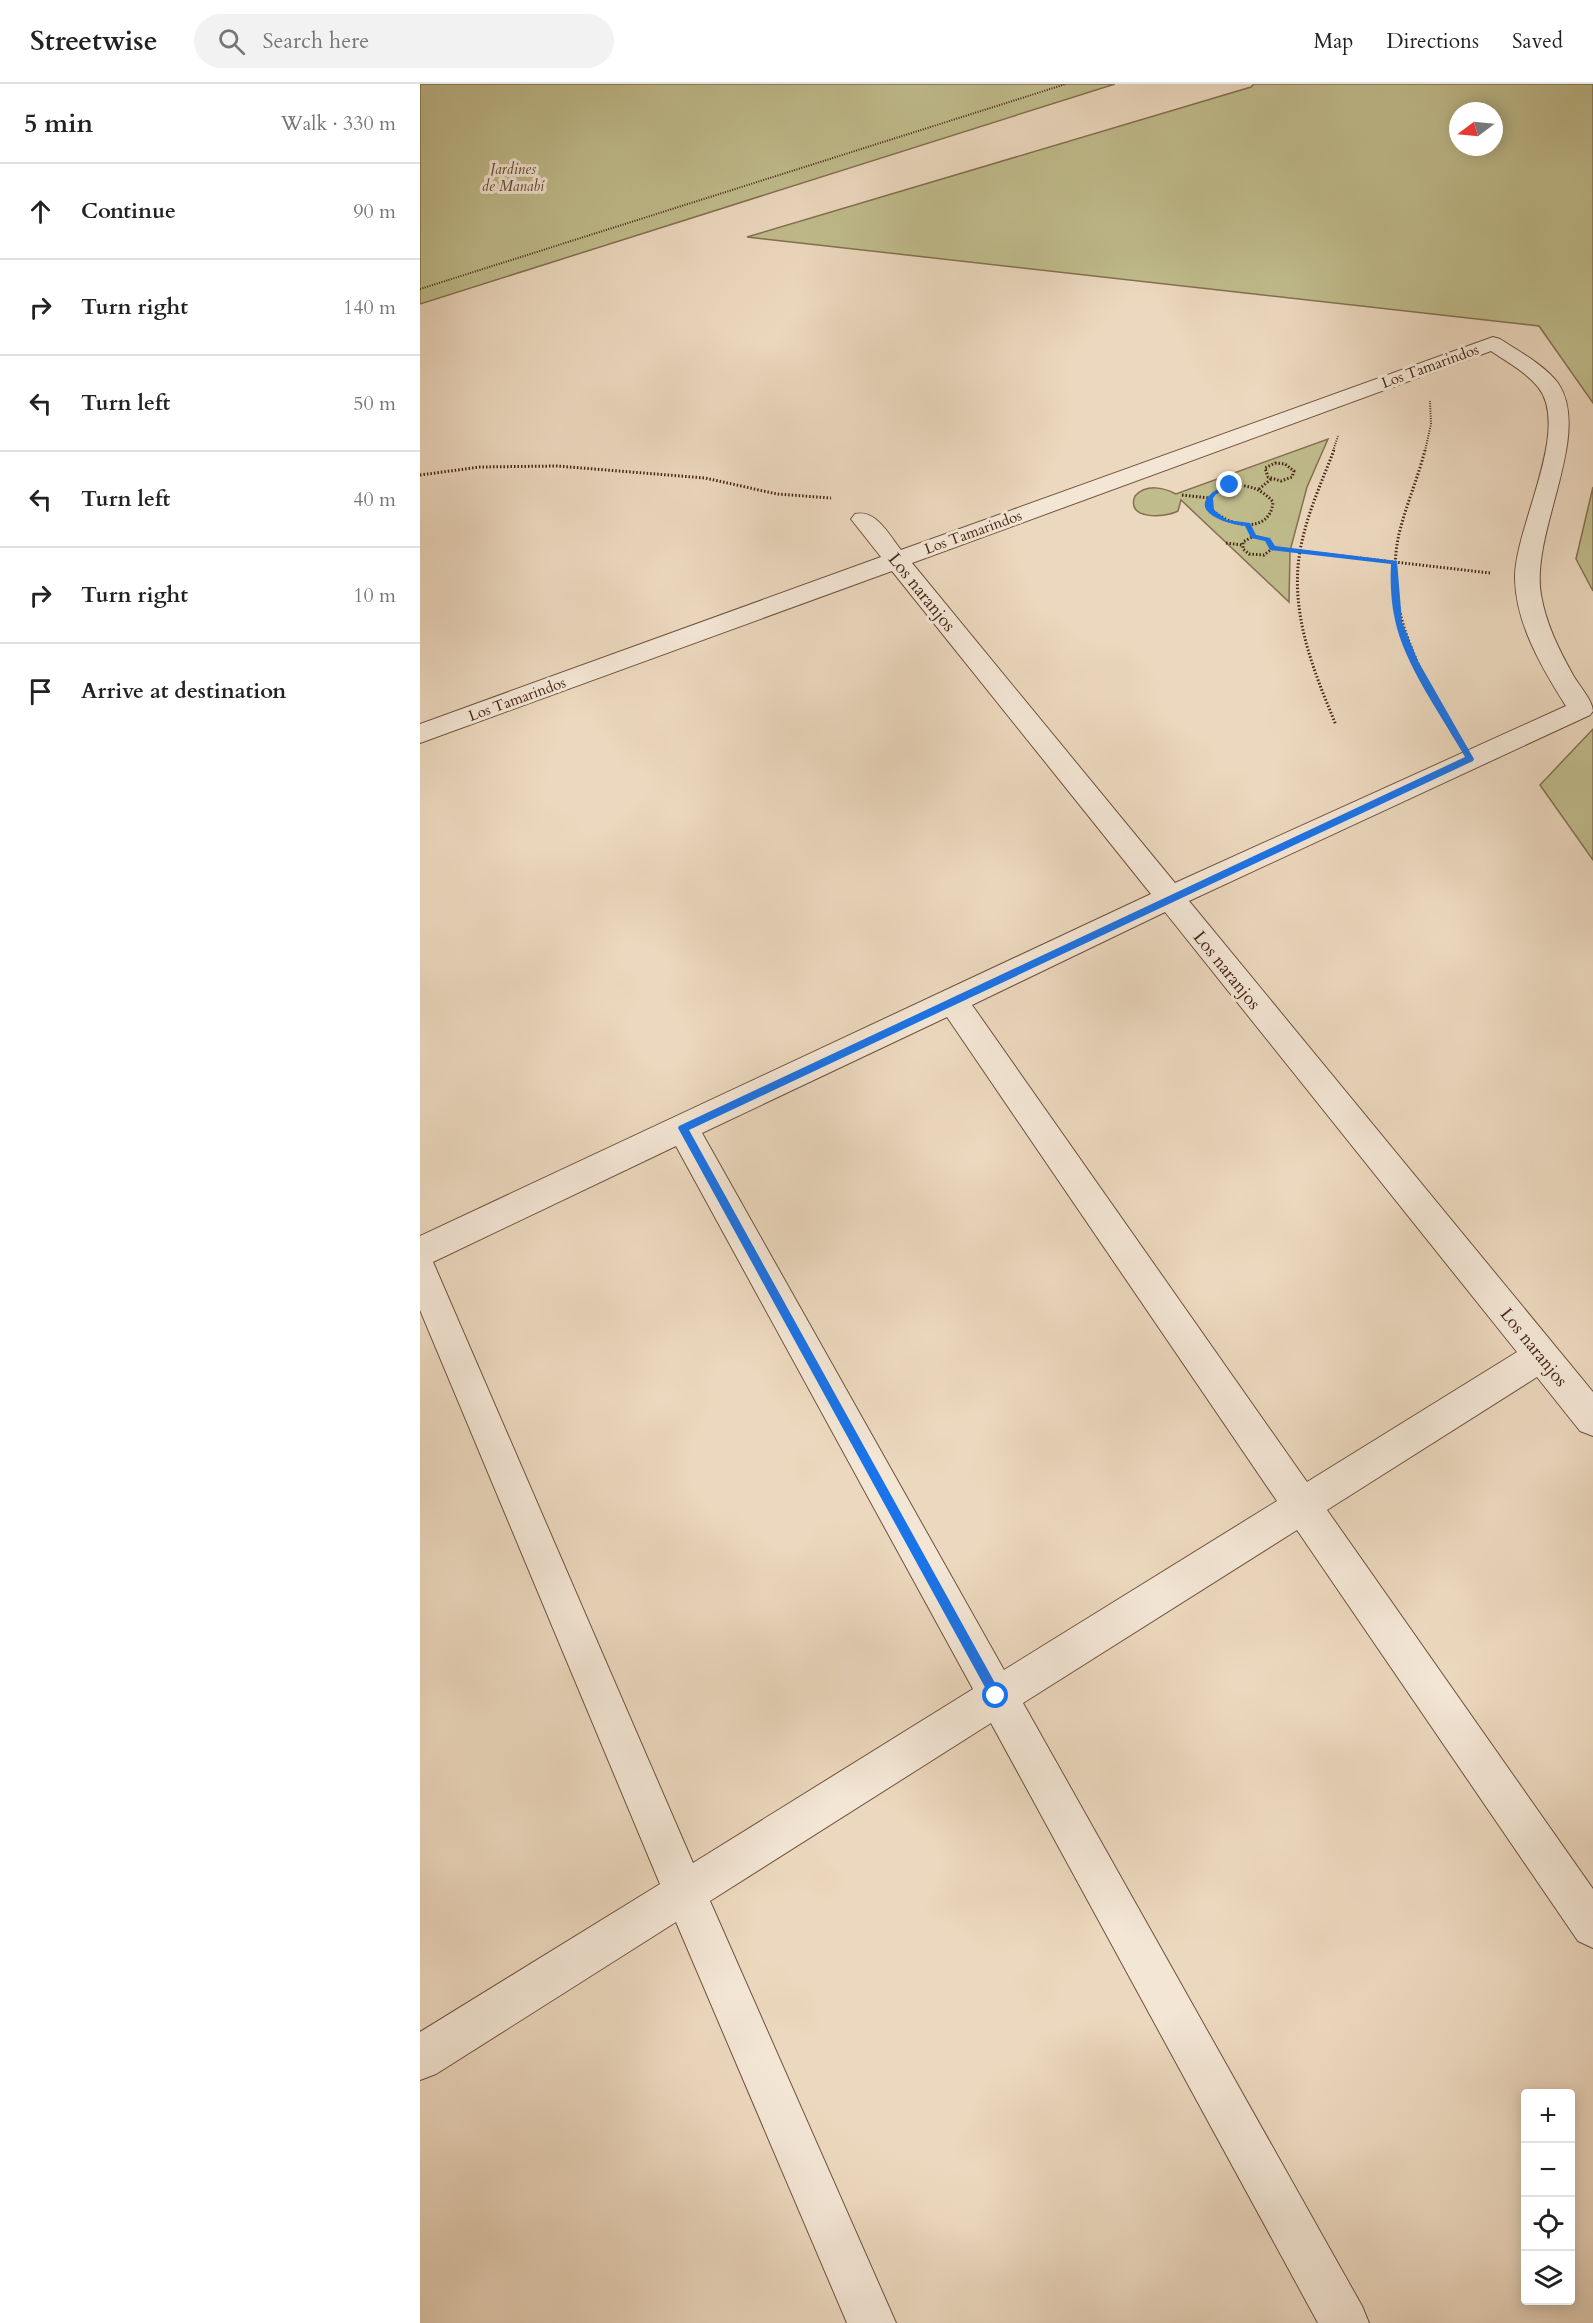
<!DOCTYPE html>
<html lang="en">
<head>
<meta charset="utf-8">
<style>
	:root { --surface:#fff; --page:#f2f2f2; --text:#222; --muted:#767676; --line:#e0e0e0 }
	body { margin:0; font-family:Cardo,serif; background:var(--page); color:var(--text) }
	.controls { position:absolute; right:18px; bottom:18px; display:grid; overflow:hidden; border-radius:6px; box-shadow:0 3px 15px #0003 }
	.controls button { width:54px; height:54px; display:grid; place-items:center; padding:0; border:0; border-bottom:2px solid var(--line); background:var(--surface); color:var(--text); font:30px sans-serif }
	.compass { position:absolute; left:1029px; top:18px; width:54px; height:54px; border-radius:50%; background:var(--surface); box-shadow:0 3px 15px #0003; rotate:254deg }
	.stop { position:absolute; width:18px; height:18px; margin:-14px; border:4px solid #1a73e8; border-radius:50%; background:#fff }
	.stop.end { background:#1a73e8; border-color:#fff; box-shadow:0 2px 6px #0008 }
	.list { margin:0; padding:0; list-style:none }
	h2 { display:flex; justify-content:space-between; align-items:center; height:78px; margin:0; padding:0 24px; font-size:26px }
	h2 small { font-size:20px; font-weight:400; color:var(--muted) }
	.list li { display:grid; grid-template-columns:39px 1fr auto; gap:18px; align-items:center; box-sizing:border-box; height:96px; padding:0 24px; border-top:2px solid var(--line) }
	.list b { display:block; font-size:22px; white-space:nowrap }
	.list em { font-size:20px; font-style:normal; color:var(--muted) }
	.icon { flex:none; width:33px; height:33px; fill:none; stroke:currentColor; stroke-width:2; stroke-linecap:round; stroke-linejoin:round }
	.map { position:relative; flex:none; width:1173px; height:2239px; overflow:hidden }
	header { display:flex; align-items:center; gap:36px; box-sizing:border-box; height:84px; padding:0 30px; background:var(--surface); border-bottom:2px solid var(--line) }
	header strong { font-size:28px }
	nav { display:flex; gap:33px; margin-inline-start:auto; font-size:21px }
	.search { width:420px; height:54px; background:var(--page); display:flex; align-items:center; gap:15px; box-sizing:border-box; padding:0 21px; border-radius:33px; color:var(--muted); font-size:22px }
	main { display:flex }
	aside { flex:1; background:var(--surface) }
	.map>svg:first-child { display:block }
	.green { fill:#c0bc8c; stroke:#847050; stroke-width:1.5; fill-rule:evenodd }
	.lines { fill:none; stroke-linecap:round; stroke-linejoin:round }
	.street-casing { stroke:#70523f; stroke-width:2 }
	.path-far1 { stroke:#472515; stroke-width:2; stroke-dasharray:1 1.5; stroke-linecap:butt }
	.path { stroke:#472515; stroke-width:3; stroke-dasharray:1.5 2; stroke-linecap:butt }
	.street { fill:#f3e6d5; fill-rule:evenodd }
	.route { fill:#1a73e8 }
	.labels { text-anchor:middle; stroke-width:6; stroke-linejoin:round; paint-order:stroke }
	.far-park-label { font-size:15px; font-style:italic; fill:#654b33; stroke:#f3e6d5 }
	.far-street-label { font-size:15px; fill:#472515; stroke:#f3e6d5 }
	.street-label { font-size:18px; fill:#472515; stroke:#f3e6d5 }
</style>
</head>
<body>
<header>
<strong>Streetwise</strong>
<div class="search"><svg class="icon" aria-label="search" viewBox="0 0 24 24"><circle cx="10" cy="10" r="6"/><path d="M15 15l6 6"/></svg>Search here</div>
<nav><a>Map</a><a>Directions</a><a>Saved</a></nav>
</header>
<main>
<aside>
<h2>5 min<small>Walk · 330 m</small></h2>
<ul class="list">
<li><svg class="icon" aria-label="ahead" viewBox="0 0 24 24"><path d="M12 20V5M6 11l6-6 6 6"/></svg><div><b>Continue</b></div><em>90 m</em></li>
<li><svg class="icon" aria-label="right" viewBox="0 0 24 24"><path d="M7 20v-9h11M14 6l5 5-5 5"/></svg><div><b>Turn right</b></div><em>140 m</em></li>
<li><svg class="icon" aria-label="left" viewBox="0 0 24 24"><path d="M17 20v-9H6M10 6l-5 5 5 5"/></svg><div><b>Turn left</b></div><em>50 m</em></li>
<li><svg class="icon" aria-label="left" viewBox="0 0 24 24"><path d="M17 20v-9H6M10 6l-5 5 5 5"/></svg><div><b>Turn left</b></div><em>40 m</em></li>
<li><svg class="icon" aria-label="right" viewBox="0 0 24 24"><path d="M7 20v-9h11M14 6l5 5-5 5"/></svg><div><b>Turn right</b></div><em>10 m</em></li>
<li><svg class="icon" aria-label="arrive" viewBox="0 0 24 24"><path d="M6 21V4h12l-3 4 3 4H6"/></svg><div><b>Arrive at destination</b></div></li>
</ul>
</aside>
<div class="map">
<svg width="1173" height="2239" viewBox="0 0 1173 2239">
	<rect width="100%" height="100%" fill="#ecd8be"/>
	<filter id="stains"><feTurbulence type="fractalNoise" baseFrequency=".00333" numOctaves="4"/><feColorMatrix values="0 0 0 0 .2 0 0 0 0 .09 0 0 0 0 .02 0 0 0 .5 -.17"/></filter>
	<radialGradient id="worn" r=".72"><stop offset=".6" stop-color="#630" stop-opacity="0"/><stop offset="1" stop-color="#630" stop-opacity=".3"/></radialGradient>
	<!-- green -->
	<path class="green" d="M0 0H695L0 220Z
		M834 0H1173V319L1119 242 327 153 831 3ZM1038 27H1074V63H1038Z
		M908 355 887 403 870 467 869 518 761 416 758 427C745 434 705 436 715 412 726 400 743 403 756 410Z
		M1173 403V507L1156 475Z
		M1173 645V776L1120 701Z"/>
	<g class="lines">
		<defs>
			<path id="street" d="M1073 253 1080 255C1100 268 1123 280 1138 299 1173 351 1110 448 1121 511 1126 540 1139 566 1153 591 1159 602 1172 615 1173 627L1170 631 769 817 1173 1308V1352L1160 1347 1117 1293 907 1426 1173 1805V1864L1158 1857 877 1446 603 1619 942 2222 949 2239H898L571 1639 290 1817 476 2239H427L256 1838 16 1990 0 1996V1948L240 1800 0 1226V1152L731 810 472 487 0 659V640L461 473 431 435 435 430C456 425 469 451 481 466ZM1071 267C1087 278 1106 288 1118 303 1152 345 1094 444 1095 495 1096 540 1122 584 1146 622L755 799 492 479ZM745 828 1097 1268 887 1398 552 921ZM527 933 857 1417 584 1586 282 1049ZM256 1062 553 1605 273 1779 13 1178Z"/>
		</defs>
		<!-- street casing -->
		<use href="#street" class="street-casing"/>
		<!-- path-far1 -->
		<path class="path-far1" d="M0 205 646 0
			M913 367 918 352
			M1005 367 1011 340 1010 317"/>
		<!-- path -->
		<path class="path" d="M914 366C903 395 890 423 883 453 866 519 891 581 916 641
			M1005 366C998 394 986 421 979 450 963 523 998 584 1033 645
			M855 379 865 380 874 387 872 393 861 397 848 393 845 384Z
			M0 391 60 383 137 382 285 394 357 410 411 414
			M810 401C828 401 841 404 853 418 850 453 803 442 788 421L793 410Z
			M839 405 851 395
			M762 411 789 414
			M827 441 834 452
			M834 452 848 456 853 464 844 471 829 470 823 465V458Z
			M806 459 822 461
			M853 464 1070 489"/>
		<!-- street -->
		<use href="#street" class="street"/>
	</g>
	<!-- route -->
	<path class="route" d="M808 400 814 401 796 410 793 414 794 426 807 436 830 439 836 451 850 454 855 462 977 477 982 538 998 577 1054 675 1053 677 269 1046 580 1608 582 1612 576 1618 572 1616 258 1044 259 1042 1045 673C1023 634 984 580 975 536 971 518 970 499 971 480L850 466 845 457 831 454 825 442C793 438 762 420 808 400Z"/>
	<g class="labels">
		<!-- far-park labels -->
		<g class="far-park-label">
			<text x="93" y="90">Jardines<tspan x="93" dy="17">de Manabí</tspan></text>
		</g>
		<!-- far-street labels -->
		<g class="far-street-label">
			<text transform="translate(1010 282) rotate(-20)" y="5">Los Tamarindos</text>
			<text transform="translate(553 448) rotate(-20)" y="5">Los Tamarindos</text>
			<text transform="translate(97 615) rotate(-20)" y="5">Los Tamarindos</text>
		</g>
		<!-- street labels -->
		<g class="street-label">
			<text transform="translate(502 508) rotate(51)" y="6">Los naranjos</text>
			<text transform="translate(807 886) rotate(51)" y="6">Los naranjos</text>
			<text transform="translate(1114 1263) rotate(51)" y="6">Los naranjos</text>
		</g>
	</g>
	<rect width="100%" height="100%" filter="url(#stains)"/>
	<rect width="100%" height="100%" fill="url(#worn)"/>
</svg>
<div class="controls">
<button>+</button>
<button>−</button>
<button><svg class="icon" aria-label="locate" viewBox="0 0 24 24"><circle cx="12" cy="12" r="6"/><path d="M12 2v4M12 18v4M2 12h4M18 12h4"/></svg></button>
<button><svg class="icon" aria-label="layers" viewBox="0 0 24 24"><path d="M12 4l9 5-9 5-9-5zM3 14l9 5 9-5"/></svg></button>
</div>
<svg class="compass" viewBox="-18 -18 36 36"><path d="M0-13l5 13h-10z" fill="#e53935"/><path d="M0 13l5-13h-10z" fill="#767676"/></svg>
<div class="stop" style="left:576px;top:1612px"></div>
<div class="stop end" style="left:810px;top:401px"></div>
</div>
</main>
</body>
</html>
